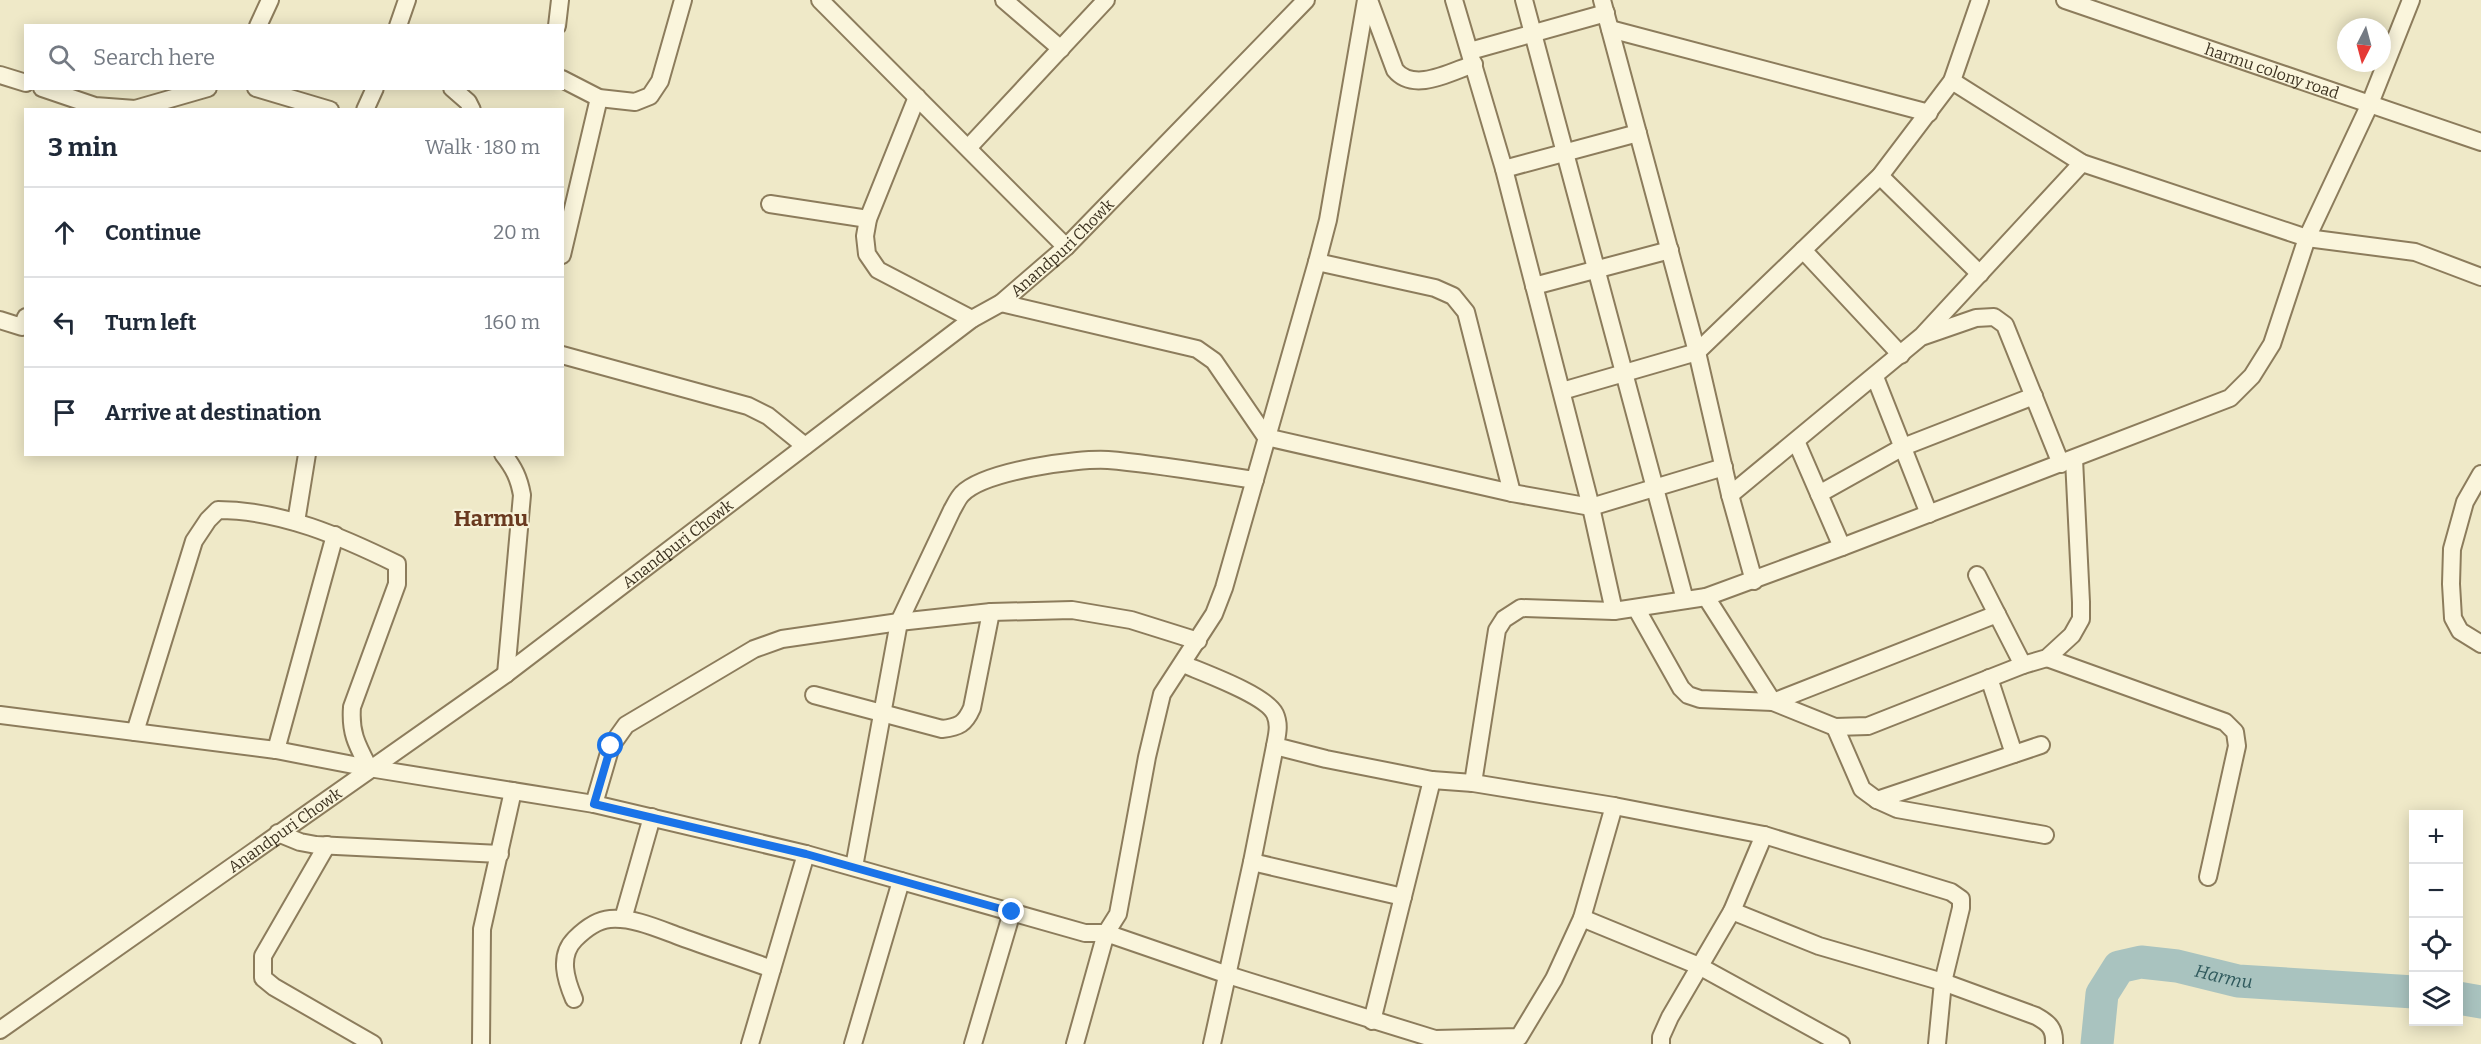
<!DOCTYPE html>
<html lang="en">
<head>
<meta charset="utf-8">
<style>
	:root { --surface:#fff; --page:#f6f6f7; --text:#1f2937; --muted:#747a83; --line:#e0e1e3 }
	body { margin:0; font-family:Bitter,serif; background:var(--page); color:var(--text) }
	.controls { position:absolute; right:18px; bottom:18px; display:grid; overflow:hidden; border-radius:0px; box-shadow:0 3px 15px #0003 }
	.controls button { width:54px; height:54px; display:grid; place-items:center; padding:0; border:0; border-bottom:2px solid var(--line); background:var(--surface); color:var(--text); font:30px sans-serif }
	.compass { position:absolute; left:2337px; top:18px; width:54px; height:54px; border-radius:50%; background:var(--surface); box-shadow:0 3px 15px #0003; rotate:186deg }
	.stop { position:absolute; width:18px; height:18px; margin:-14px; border:4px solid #1a73e8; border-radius:50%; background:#fff }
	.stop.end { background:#1a73e8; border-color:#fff; box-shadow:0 2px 6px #0008 }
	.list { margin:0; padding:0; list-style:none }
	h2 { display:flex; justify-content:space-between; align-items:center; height:78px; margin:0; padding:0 24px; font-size:26px }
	h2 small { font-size:20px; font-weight:400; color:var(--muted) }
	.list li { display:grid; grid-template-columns:39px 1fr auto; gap:18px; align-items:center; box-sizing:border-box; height:90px; padding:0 24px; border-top:2px solid var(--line) }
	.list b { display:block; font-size:22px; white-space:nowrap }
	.list em { font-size:20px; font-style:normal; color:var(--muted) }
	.icon { flex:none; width:33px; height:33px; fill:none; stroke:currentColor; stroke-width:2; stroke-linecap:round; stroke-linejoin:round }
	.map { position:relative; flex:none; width:2481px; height:1044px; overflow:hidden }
	.search { position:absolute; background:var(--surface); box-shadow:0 3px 15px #0003; left:24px; top:24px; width:540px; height:66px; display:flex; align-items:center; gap:15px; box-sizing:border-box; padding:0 21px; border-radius:0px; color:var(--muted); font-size:22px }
	.panel { position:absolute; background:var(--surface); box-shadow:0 3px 15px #0003; left:24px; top:108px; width:540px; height:348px; border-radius:0px }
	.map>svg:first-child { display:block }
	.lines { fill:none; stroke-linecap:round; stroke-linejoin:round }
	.river { stroke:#a9c3bf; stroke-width:33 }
	.minor-casing { stroke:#8c7c5c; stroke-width:20 }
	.minor { stroke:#faf5dc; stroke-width:16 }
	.route { stroke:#1a73e8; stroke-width:8 }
	.labels { text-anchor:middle; stroke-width:4.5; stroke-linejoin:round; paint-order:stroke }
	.street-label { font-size:16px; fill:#3c3220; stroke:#f6f2d8 }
	.water-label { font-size:18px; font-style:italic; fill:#2f595c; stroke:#f6f2d8 }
	.district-label { font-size:22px; font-weight:bold; fill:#69391f; stroke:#f6f2d8 }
</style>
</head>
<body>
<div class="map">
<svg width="2481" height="1044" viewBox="0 0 2481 1044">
	<rect width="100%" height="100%" fill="#efe9c8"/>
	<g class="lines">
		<!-- river -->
		<g class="river">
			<path d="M2458 998 2481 1002"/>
			<path id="s1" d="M2097 1044 2102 994 2119 967 2141 962 2177 966 2238 981 2414 992"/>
		</g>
		<defs>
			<g id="minor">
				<path d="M820 0 1066 247"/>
				<path d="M1004 0 1061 49"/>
				<path d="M1369 0 1395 70C1414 93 1450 72 1474 64"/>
				<path d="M1454 0 1504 169 1591 507 1614 611"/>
				<path d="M1524 0 1685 600"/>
				<path d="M1602 0 1697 352 1730 495 1754 581"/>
				<path id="s2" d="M2065 0 2481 142"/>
				<path d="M258 26 270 0"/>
				<path d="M398 26 407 0"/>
				<path d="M557 26 560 0"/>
				<path d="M1610 29 1929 113"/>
				<path d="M1470 51 1606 13"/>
				<path d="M0 75 26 83"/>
				<path d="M562 79 599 98 635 102 650 96 660 81 683 0"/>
				<path d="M1952 81 2082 163 2307 238 2415 252 2481 277"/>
				<path d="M42 88 95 106 135 109 208 88"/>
				<path d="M256 88 330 110"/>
				<path d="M452 88 468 102 472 110"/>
				<path d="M917 97 868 219 865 236 867 254 878 270 972 319"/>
				<path d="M365 110 375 88"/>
				<path d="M968 148 1106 0"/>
				<path d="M1504 169 1638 133"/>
				<path d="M1880 176 1980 274"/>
				<path d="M770 204 868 219"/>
				<path d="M1803 250 1901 355"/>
				<path d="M562 255 599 98"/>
				<path d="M1317 262 1435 288 1453 296 1466 312 1512 493"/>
				<path d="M1534 286 1670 250"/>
				<path d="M1001 303 1197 349 1214 361 1266 437 1512 493 1591 507 1724 467"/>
				<path d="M0 320 22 327 26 317"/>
				<path d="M1924 336 1976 318 1994 317 2005 325 2061 464"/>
				<path d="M562 355 748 406 768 416 805 446"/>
				<path d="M1875 377 1929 514"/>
				<path d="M1562 391 1697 352 1880 176 1952 81 1980 0"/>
				<path d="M1796 441 1842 547"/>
				<path d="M503 454C514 468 519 478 522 495L506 674"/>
				<path d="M2481 474 2465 502 2452 549 2451 584 2453 618 2460 631 2481 644"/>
				<path d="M1819 494 1903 447 2034 396"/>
				<path d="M1730 495 1922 336 2082 163"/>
				<path d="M296 522 307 454"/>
				<path d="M1977 575 2023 665"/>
				<path d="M1706 597 1773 702 1835 727 1868 726 2023 665 2047 658 2072 635 2081 619V602L2074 459"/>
				<path d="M1636 608 1681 688 1688 695 1700 699 1773 702 1997 614"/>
				<path d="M2047 658 2225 722 2235 732 2237 746 2208 877"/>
				<path d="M1183 664C1204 673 1266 695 1275 714 1280 725 1277 735 1275 746L1326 759 1432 780 1473 783 1614 806 1764 835 1951 892 1961 899V908L1943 982 1937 1044"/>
				<path d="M1989 678 2014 754"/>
				<path d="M814 695 942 729C959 727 965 724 972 708L991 612"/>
				<path d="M0 715 276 750 369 768 594 804 806 854 1085 933H1106L1118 914 1147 757 1162 694 1214 614 1224 588 1317 262 1328 220 1366 0"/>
				<path d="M1835 727 1862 789 1877 800 1897 809 2045 835"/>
				<path d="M135 732 194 541 208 520 218 510C281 510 342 537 397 564V584L352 707C350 733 357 745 369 768"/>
				<path d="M276 750 335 535"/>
				<path d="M1473 783 1497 630 1504 619 1521 608 1614 611 1706 597 1842 547 2230 398 2252 376 2272 344 2307 238 2369 106 2411 0"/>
				<path d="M1877 800 2041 745"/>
				<path d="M594 804 611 746 626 725 754 649 782 639 899 622 991 612 1072 610 1131 620 1198 641"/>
				<path d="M278 833 300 842 316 845 500 854"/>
				<path d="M327 845 263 956V978L274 987 373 1044"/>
				<path d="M1252 862 1403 897"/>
				<path d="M854 867 899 622 952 510C955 505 958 498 962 494 984 471 1077 458 1108 460 1157 464 1206 473 1255 480"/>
				<path d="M1732 911 1819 946 1943 982 2036 1016C2049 1023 2055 1029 2054 1044"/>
				<path d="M1582 918 1699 966 1841 1044"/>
				<path d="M623 919 652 817"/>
				<path d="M574 999C566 980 558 956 575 939 584 930 596 920 610 919 633 917 659 929 681 937 711 948 742 958 772 969"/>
				<path d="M1372 1021 1432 780"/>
				<path id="s3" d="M0 1030 506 674 972 319 1001 303 1066 247 1306 0"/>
				<path d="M481 1044 482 929 513 791"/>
				<path d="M750 1044 806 854"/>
				<path d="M853 1044 901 881"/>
				<path d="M973 1044 1012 912"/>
				<path d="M1075 1044 1106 933 1228 975 1435 1039 1519 1037 1554 979 1582 918 1614 806"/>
				<path d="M1212 1044 1252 862 1275 746"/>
				<path d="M1661 1044V1037L1670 1017 1732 911 1764 835"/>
			</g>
		</defs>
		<!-- minor casing -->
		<use href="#minor" class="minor-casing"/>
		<!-- minor -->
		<use href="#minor" class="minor"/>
	</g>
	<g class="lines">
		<!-- route -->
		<path class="route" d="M611 746 594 804 806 854 1012 912"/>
	</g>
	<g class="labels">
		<!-- street labels -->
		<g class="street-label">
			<text dy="6" stroke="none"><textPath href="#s2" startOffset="219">harmu colony road</textPath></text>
			<text dy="6" stroke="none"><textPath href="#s3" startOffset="1320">Anandpuri Chowk</textPath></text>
			<text dy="6" stroke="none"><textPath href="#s3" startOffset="834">Anandpuri Chowk</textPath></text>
			<text dy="6" stroke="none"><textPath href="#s3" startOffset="348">Anandpuri Chowk</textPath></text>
		</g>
		<!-- water labels -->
		<g class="water-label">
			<text dy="6" stroke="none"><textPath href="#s1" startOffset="189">Harmu</textPath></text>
		</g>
		<!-- district labels -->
		<g class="district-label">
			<text x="491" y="526">Harmu</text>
		</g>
	</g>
</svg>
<div class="controls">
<button>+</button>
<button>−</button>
<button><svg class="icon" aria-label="locate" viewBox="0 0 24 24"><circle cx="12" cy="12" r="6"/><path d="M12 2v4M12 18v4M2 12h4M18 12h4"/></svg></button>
<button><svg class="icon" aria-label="layers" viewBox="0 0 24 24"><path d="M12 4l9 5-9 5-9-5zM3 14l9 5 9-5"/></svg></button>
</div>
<svg class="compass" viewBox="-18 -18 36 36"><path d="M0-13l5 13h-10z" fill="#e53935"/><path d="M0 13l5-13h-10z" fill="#747a83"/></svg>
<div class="stop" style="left:611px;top:746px"></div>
<div class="stop end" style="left:1012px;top:912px"></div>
<div class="search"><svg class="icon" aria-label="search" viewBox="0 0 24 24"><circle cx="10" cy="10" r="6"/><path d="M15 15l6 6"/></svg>Search here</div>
<section class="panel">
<h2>3 min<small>Walk · 180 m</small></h2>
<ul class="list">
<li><svg class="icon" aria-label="ahead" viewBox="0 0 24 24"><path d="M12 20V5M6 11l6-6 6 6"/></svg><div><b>Continue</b></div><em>20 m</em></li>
<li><svg class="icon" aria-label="left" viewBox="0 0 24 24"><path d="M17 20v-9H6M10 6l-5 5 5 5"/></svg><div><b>Turn left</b></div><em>160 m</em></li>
<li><svg class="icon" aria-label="arrive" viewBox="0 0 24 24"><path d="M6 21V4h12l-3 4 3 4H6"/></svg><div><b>Arrive at destination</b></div></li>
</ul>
</section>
</div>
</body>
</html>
